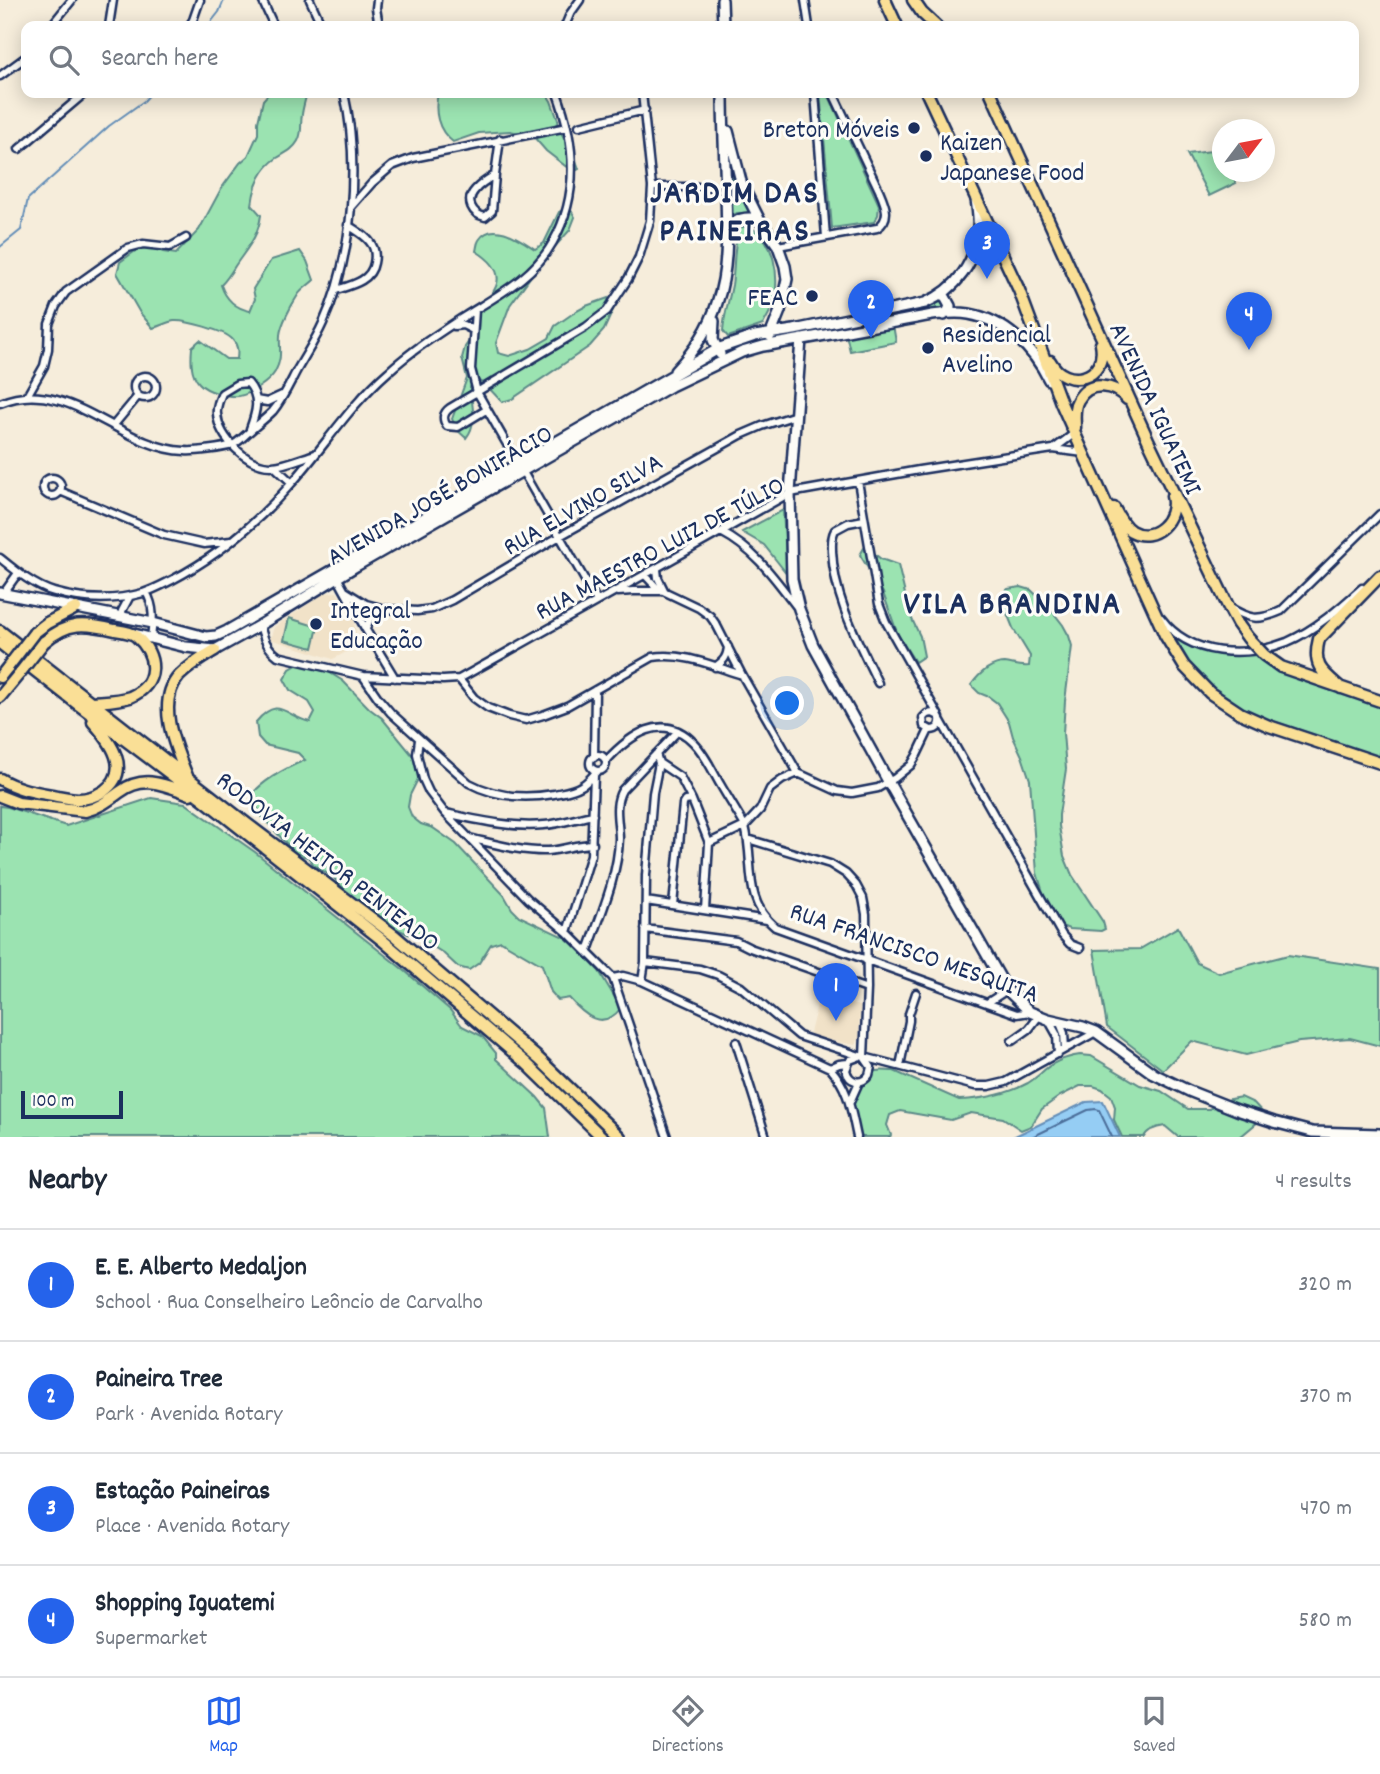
<!DOCTYPE html>
<html lang="en">
<head>
<meta charset="utf-8">
<style>
	:root { --surface:#fff; --page:#f2f2f3; --text:#1f2937; --muted:#747a83; --line:#e0e1e3; --accent:#2563eb }
	body { margin:0; font-family:Dekko,sans-serif; background:var(--page); color:var(--text) }
	.compass { position:absolute; left:1212px; top:119px; width:63px; height:63px; border-radius:50%; background:var(--surface); box-shadow:0 4px 18px #0003; rotate:58deg }
	.scale { position:absolute; left:21px; bottom:18px; width:102px; box-sizing:border-box; padding-left:7px; border:4px solid #1b2f5e; border-top:0; font-size:19px; line-height:24px; white-space:nowrap; color:#1b2f5e; -webkit-text-stroke:5px #fdfcf7; paint-order:stroke }
	.you { position:absolute; left:788px; top:704px; width:24px; height:24px; margin:-18px; border:5px solid #fff; border-radius:50%; background:#1a73e8; box-shadow:0 0 0 10px #1a73e833 }
	.badge { display:grid; place-items:center; width:46px; height:46px; border-radius:50%; background:var(--accent); color:#fff; font-size:23px; font-weight:700 }
	.pin { position:absolute; translate:-50% -58px; filter:drop-shadow(0 2px 4px #0008) }
	.pin::after { content:''; position:absolute; top:37px; width:24px; height:21px; background:inherit; clip-path:polygon(0 0,100% 0,50% 100%) }
	.list { margin:0; padding:0; list-style:none }
	h2 { display:flex; justify-content:space-between; align-items:center; height:91px; margin:0; padding:0 28px; font-size:30px }
	h2 small { font-size:23px; font-weight:400; color:var(--muted) }
	.list li { display:grid; grid-template-columns:46px 1fr auto; gap:21px; align-items:center; box-sizing:border-box; height:112px; padding:0 28px; border-top:2px solid var(--line) }
	.list b { display:block; font-size:26px; white-space:nowrap }
	.list p { margin:0; font-size:23px; white-space:nowrap; color:var(--muted) }
	.list em { font-size:23px; font-style:normal; color:var(--muted) }
	.icon { flex:none; width:38px; height:38px; fill:none; stroke:currentColor; stroke-width:2; stroke-linecap:round; stroke-linejoin:round }
	.map { position:relative; flex:none; width:1380px; height:1137px; overflow:hidden }
	.search { position:absolute; background:var(--surface); box-shadow:0 4px 18px #0003; left:21px; right:21px; top:21px; height:77px; display:flex; align-items:center; gap:18px; box-sizing:border-box; padding:0 24px; border-radius:14px; color:var(--muted); font-size:26px }
	.sheet { height:539px; background:var(--surface) }
	nav { display:flex; justify-content:space-around; align-items:center; box-sizing:border-box; height:98px; border-top:2px solid var(--line); background:var(--surface); font-size:19px; color:var(--muted) }
	nav a { display:grid; justify-items:center; gap:4px }
	nav .on { color:var(--accent) }
	.map>svg:first-child { display:block }
	.built { fill:#f1e2c8 }
	.green { fill:#9be3b1; stroke:#5b8988; stroke-width:2 }
	.water { fill:#95cdf4; stroke:#648eb8; stroke-width:2 }
	.lines { fill:none; stroke-linecap:round; stroke-linejoin:round }
	.shore { stroke:#4c6e9a; stroke-width:2 }
	.stream { stroke:#648eb8; stroke-width:2 }
	.street-casing { stroke:#1b2f5e; stroke-width:11 }
	.secondary-casing { stroke:#1b2f5e; stroke-width:14 }
	.primary-casing { stroke:#1b2f5e; stroke-width:15 }
	.street { stroke:#fdfcf7; stroke-width:6 }
	.secondary { stroke:#fdfcf7; stroke-width:9 }
	.primary { stroke:#fadf96; stroke-width:10 }
	.primary-bridge-casing { stroke:#1b2f5e; stroke-width:15; stroke-linecap:butt }
	.primary-bridge { stroke:#fadf96; stroke-width:10 }
	.poi-dot { fill:#1b2f5e; stroke:#fdfcf7; stroke-width:2.5 }
	.labels { text-anchor:middle; stroke-width:6; stroke-linejoin:round; paint-order:stroke }
	.poi-label { font-size:26px; fill:#1b2f5e; stroke:#fdfcf7; text-anchor:start }
	.street-label { font-size:26px; fill:#1b2f5e; stroke:#fdfcf7 }
	.district-label { font-size:33px; font-weight:bold; letter-spacing:2px; fill:#1b2f5e; stroke:#fdfcf7 }
</style>
</head>
<body>
<div class="map">
<svg width="1380" height="1137" viewBox="0 0 1380 1137">
	<rect width="100%" height="100%" fill="#f6eddb"/>
	<filter id="ink" filterUnits="userSpaceOnUse"><feTurbulence type="fractalNoise" baseFrequency=".0143" numOctaves="2"/><feDisplacementMap in="SourceGraphic" scale="14" xChannelSelector="R" yChannelSelector="G"/><feConvolveMatrix kernelMatrix="1 2 1 2 8 2 1 2 1" color-interpolation-filters="sRGB"/></filter>
	<g filter="url(#ink)">
		<!-- built -->
		<path class="built" d="M337 592 354 621 356 634 350 650 333 659 270 639 274 627 325 593Z
			M819 997 860 1006 859 1038 856 1045 809 1037Z"/>
		<!-- green -->
		<path class="green" d="M269 93H307C305 100 303 107 302 114 300 124 303 132 298 141 293 150 285 153 277 158 261 169 254 187 252 205L261 215C258 238 247 248 235 266 230 274 227 279 221 285 226 300 235 308 250 311L255 299 253 289 271 260 300 251 307 261 314 280C309 285 302 289 298 295 292 304 281 324 280 335 279 349 283 357 275 372 269 382 251 394 239 396 228 397 207 392 199 383 190 373 191 359 192 347L200 340 226 359H237C238 351 238 345 232 339 225 331 185 320 174 321 167 322 160 326 153 328L140 313 117 273 120 262 138 249 153 247 163 252 176 254 199 230 221 189 240 163 248 156 258 134V122L263 100Z
			M438 93H457L469 97 482 99 492 93H546L551 101 558 120 560 131 574 155 579 169 573 172 546 151 533 136 510 131 479 133 453 142C437 130 434 111 438 93Z
			M820 93 829 96 879 205 878 215 874 222 832 228Z
			M727 144 738 186 752 213H737L730 217Z
			M1219 150 1222 156V172H1230L1236 183 1209 196 1187 154Z
			M569 207 575 217 570 230 542 261 510 305 496 343 498 353 509 356 530 349 549 338 555 326 575 312 586 306 608 298 613 310 604 330 590 346 512 399 502 402 486 385 477 380 470 387C472 405 478 424 466 438L457 430 452 419 467 378 462 358 465 347 471 338 470 316C497 293 513 274 476 251 477 247 477 243 479 240 492 219 521 240 535 249L544 243 559 212Z
			M746 226C775 235 781 279 773 304 771 312 766 318 763 325L728 337 723 331C724 315 729 301 732 285 735 266 733 247 739 228Z
			M944 298 946 310 772 342 775 334Z
			M893 325 896 342 850 351 846 334Z
			M783 510 787 574 764 545 742 532Z
			M865 546 881 559 898 565 910 615 920 636 924 656 915 662 898 635 883 593 860 555Z
			M1021 587 1031 590 1049 607 1063 625 1069 636 1072 646 1065 701 1063 733 1066 769 1059 815V826L1064 856 1072 875 1103 922 1105 929 1101 931 1069 929 1059 925 1047 905 1037 873 1030 780 1022 756 1013 737 1009 722 997 703 989 697 979 693 971 685C979 674 990 663 1005 663 1013 664 1020 667 1029 666L1030 656 1013 628 1000 596 1008 589Z
			M289 618 318 627 313 648 284 640Z
			M1171 634 1186 642 1254 653 1267 665 1282 673 1380 705V757L1249 713 1217 693 1190 667 1170 637Z
			M302 662 322 668 343 681 370 709 382 718 418 762 422 771 410 795 408 807 412 817 421 824 433 828 456 844 504 895 512 909 519 916 564 937 573 944 599 971 621 1008C602 1032 584 1015 569 998L558 1000 551 992 542 965 501 941 491 944 479 963 469 970 458 967 443 953 424 941 363 914 355 901 334 878 314 865 308 857 296 854 262 817 251 795C265 779 286 768 305 760L298 753 265 745 258 737 256 722C279 695 285 716 310 722L315 712 309 702 290 690 284 679 290 669Z
			M151 798 185 803 255 852 405 971 450 1010 462 1026 482 1036 496 1053V1059L537 1097 546 1108 550 1137H0V806L8 807 66 826Z
			M1178 927 1197 963 1219 973 1288 955 1380 969V1046L1350 1038 1299 1042 1246 1055 1192 1041 1163 1070 1107 1027 1094 950 1140 949Z
			M1080 1055 1091 1056 1140 1085 1161 1091 1188 1109H1209L1230 1099 1241 1097 1254 1103 1263 1113 1259 1121 1240 1137H1178L1165 1126C1157 1127 1148 1129 1144 1137H1122L1114 1120 1115 1107 1111 1096 1102 1089 1093 1086H1080L1060 1096 1042 1109 1031 1126 1021 1130 1003 1118 971 1113 951 1120 900 1111 890 1115 887 1125 891 1135 890 1137H860L856 1128 850 1096C857 1087 864 1072 876 1071 882 1070 888 1071 894 1071L959 1100C981 1099 1008 1094 1028 1083 1033 1080 1036 1077 1041 1073 1051 1063 1066 1057 1080 1055Z"/>
		<!-- water -->
		<path class="water" d="M1103 1101 1120 1137H1013L1086 1102Z"/>
		<g class="lines">
			<!-- shore -->
			<path class="shore" d="M1032 1137 1088 1110 1096 1109 1099 1110 1112 1137"/>
			<!-- stream -->
			<path class="stream" d="M208 26 219 12 224 0
				M0 247 21 230 28 199 109 126 144 101 151 93"/>
			<defs>
				<path id="street" d="M262 0 274 26
					M310 0 322 26
					M377 0 376 8 379 26
					M805 0 809 26
					M51 26 72 0
					M109 26 113 0
					M189 26 193 20 200 0
					M565 26 570 14 580 0
					M0 76 26 57
					M815 93 826 237
					M579 126 645 110
					M19 149 85 93
					M495 175C488 179 480 184 475 190 465 201 472 214 485 217L492 211 495 175 500 139
					M652 187H709
					M351 207 372 183 392 166 413 158 567 127
					M778 246 877 228C892 218 885 204 879 190L833 93
					M336 290C352 285 371 281 374 263 376 254 375 248 370 242 365 235 355 230 348 225
					M475 310 471 369 477 392 597 601
					M454 326 463 325 473 330
					M134 387a11 11 0 1 1 22 0a11 11 0 1 1-22 0Z
					M27 396 44 366 48 349 49 324 56 306 66 292 128 248 143 244 170 247 186 238
					M256 400 267 402 282 395
					M0 403C68 374 120 449 185 451 194 452 224 448 232 445 238 443 244 436 249 432 257 425 265 419 273 411 283 399 290 383 297 370 306 354 316 339 323 323 353 257 360 163 344 93
					M486 410 458 427 447 426C442 419 443 413 450 408L586 327 607 311 628 279 639 257 650 221 652 187 642 93
					M113 426 138 396
					M250 429C256 413 261 398 248 383L237 384 222 393C219 400 216 407 217 414 219 438 248 467 273 466 286 465 302 458 315 454
					M1055 448 1075 433
					M274 466 292 483
					M43 487a9 9 0 1 1 18 0a9 9 0 1 1-18 0Z
					M858 481 879 604 886 622 940 718C941 725 938 730 931 730L924 726 923 718 927 714 933 713 937 715
					M60 491 164 535 204 544 231 541
					M864 520 848 523 835 530C831 537 832 543 832 551 834 599 858 641 878 683
					M721 532C755 550 773 576 796 606
					M0 558C16 571 34 586 54 592 82 600 114 601 143 593 153 590 162 585 172 580 218 556 257 523 291 484 324 447 350 405 388 372 411 351 439 333 465 316 498 295 534 277 553 242 580 194 575 142 557 93
					M657 569 658 578 664 590
					M645 575 657 588 699 608 710 616 717 626 742 675 798 773 837 791 852 793 878 788 895 778 911 765 917 755 929 730
					M337 577 366 630 395 678
					M345 591 366 604 385 609 417 611 432 609 452 600 560 536 741 435 762 426 796 415
					M146 592C155 607 153 622 151 638
					M618 592 633 591H660
					M3 594 18 573
					M1229 607C1250 620 1258 621 1281 611L1380 514
					M123 618 122 611 130 596
					M1161 618C1190 657 1245 658 1287 642 1315 630 1340 608 1362 588
					M260 625C264 639 266 647 278 656L363 676 443 680 459 679 790 493 919 470 1053 449 1084 453
					M366 629 371 616 383 610
					M715 667C724 661 727 657 728 647
					M363 676 379 699 391 713 469 783C495 797 525 799 554 794 563 792 573 791 581 786 587 783 592 777 597 771
					M459 679 474 698 488 708 509 716 526 720 543 715 567 706 653 657C684 652 713 666 742 675
					M941 721 1062 935 1070 944 1080 948
					M419 740 417 754 423 779 429 792 445 813 528 899 567 932 613 978 667 1137
					M590 763a8 8 0 1 1 16 0a8 8 0 1 1-16 0Z
					M594 757 595 690
					M606 761C629 736 663 710 694 743 705 754 712 770 720 784 728 798 737 812 745 826 755 864 742 899 775 927L1017 1014 1030 1012
					M659 763 680 777 692 800 709 843 705 910
					M445 813C478 820 510 828 544 825 560 824 577 818 593 815
					M469 838C495 844 522 852 548 851 563 850 577 844 593 844
					M748 839 830 864 846 874 856 885 863 898 866 914 867 989 864 1057
					M709 843 745 826 760 810 770 789 782 780 798 773
					M646 901 767 920
					M673 905 683 804 685 801 692 800
					M645 929 736 941 750 948 867 989
					M567 932 591 855 594 775
					M588 951C600 916 618 876 619 839 619 822 613 806 622 790L678 731
					M645 962 700 969 718 975 741 987 799 1036 860 1056 975 1086H989L1006 1082 1096 1032
					M613 978 623 976 642 981 830 1068C849 1089 851 1110 857 1137
					M642 981 645 962 646 875 653 793 659 763 656 754
					M987 1003 1007 990
					M1048 1019 1057 1035 1058 1054
					M1060 1023 1064 1033 1065 1049
					M1012 1041 1029 1029 1039 1016
					M736 1042 766 1137
					M858 1057 850 1060 846 1070C849 1082 861 1086 869 1075L871 1067 864 1057
					M900 1066 909 1021V1014L916 993
					M830 1068 839 1064 848 1063
					M850 1102 859 1082"/>
				<path id="secondary" d="M722 0 723 26
					M728 131 742 185 759 219 778 246 785 266 787 279 780 311 770 336
					M726 229C738 219 744 216 759 219
					M941 296 945 297 950 306 948 311 944 315
					M714 321 713 340 720 354
					M801 339 790 493 792 579 799 609 813 645 889 783 1007 990 1030 1012 1048 1019 1083 1027 1096 1032 1154 1074 1189 1091 1237 1110 1274 1122 1312 1132 1380 1134
					M675 371C694 351 709 329 717 303 729 269 727 230 726 195 725 161 723 127 723 93
					M0 593 153 623 206 637 216 636 227 631 720 348 755 336 794 330 925 303C956 290 977 262 978 227 979 218 977 208 976 199
					M134 634 186 647 215 650 260 625 356 566 671 386 742 352 763 346C805 339 847 331 890 323 913 319 946 310 969 314 1005 320 1034 349 1049 380"/>
				<path id="primary" d="M885 0 897 26
					M913 0 922 13 936 26
					M927 93 1019 290 1061 403 1133 564 1165 635 1184 666 1210 693 1240 713 1269 726 1380 763
					M991 93 1149 442 1228 606 1237 623 1248 638
					M1050 361C1066 391 1108 379 1101 344
					M1075 428C1075 418 1073 408 1078 400 1089 380 1114 384 1127 399
					M1114 508C1118 516 1123 526 1131 531 1154 544 1178 519 1172 496
					M0 631 247 824 395 936 539 1059 620 1137
					M34 633 47 623 76 608
					M44 642C68 621 85 623 115 630 122 631 131 632 136 636 158 655 159 685 130 697 118 701 104 701 92 702
					M0 643 79 705 202 798 381 939 526 1063 602 1137
					M1264 655 1281 667 1380 701
					M0 677 8 667
					M1341 688C1322 672 1312 666 1319 639L1380 576
					M0 697 19 674
					M187 776C176 749 155 703 179 676 190 665 202 658 215 650
					M0 779C18 790 37 792 57 796 64 797 71 799 78 799 87 799 96 796 104 791 133 770 110 741 93 722
					M0 796 18 803 85 811C99 808 109 800 120 792 144 774 165 785 190 794"/>
			</defs>
			<!-- street casing -->
			<use href="#street" class="street-casing"/>
			<!-- secondary casing -->
			<use href="#secondary" class="secondary-casing"/>
			<!-- primary casing -->
			<use href="#primary" class="primary-casing"/>
			<!-- street -->
			<use href="#street" class="street"/>
			<!-- secondary -->
			<use href="#secondary" class="secondary"/>
			<!-- primary -->
			<use href="#primary" class="primary"/>
			<defs>
				<path id="primary-bridge" d="M1248 638 1264 655
					M8 667 34 633
					M19 674 44 642"/>
			</defs>
			<!-- primary-bridge casing -->
			<use href="#primary-bridge" class="primary-bridge-casing"/>
			<!-- primary-bridge -->
			<use href="#primary-bridge" class="primary-bridge"/>
		</g>
	</g>
	<!-- markers -->
	<g class="poi-dot">
		<circle cx="914" cy="128" r="7"/>
		<circle cx="926" cy="156" r="7"/>
		<circle cx="812" cy="296" r="7"/>
		<circle cx="928" cy="348" r="7"/>
		<circle cx="316" cy="624" r="7"/>
	</g>
	<g class="labels">
		<!-- poi labels -->
		<g class="poi-label">
			<text x="900" y="137" text-anchor="end">Breton Móveis</text>
			<text x="940" y="150">Kaizen<tspan x="940" dy="30">Japanese Food</tspan></text>
			<text x="798" y="305" text-anchor="end">FEAC</text>
			<text x="942" y="342">Residencial<tspan x="942" dy="30">Avelino</tspan></text>
			<text x="330" y="618">Integral<tspan x="330" dy="30">Educação</tspan></text>
		</g>
		<!-- street labels -->
		<g class="street-label">
			<text transform="translate(1157 408) rotate(65)" y="9">AVENIDA IGUATEMI</text>
			<text transform="translate(439 494) rotate(-30)" y="9">AVENIDA JOSÉ BONIFÁCIO</text>
			<text transform="translate(582 503) rotate(-30)" y="9">RUA ELVINO SILVA</text>
			<text transform="translate(659 547) rotate(-28)" y="9">RUA MAESTRO LUIZ DE TÚLIO</text>
			<text transform="translate(329 860) rotate(38)" y="9">RODOVIA HEITOR PENTEADO</text>
			<text transform="translate(915 951) rotate(19)" y="9">RUA FRANCISCO MESQUITA</text>
		</g>
		<!-- district labels -->
		<g class="district-label">
			<text x="735" y="202">JARDIM DAS<tspan x="735" dy="38">PAINEIRAS</tspan></text>
			<text x="1013" y="613">VILA BRANDINA</text>
		</g>
	</g>
</svg>
<svg class="compass" viewBox="-18 -18 36 36"><path d="M0-13l5 13h-10z" fill="#e53935"/><path d="M0 13l5-13h-10z" fill="#747a83"/></svg>
<div class="scale">100 m</div>
<div class="you"></div>
<div class="pin badge" style="left:836px;top:1021px">1</div>
<div class="pin badge" style="left:871px;top:338px">2</div>
<div class="pin badge" style="left:987px;top:279px">3</div>
<div class="pin badge" style="left:1249px;top:350px">4</div>
<div class="search"><svg class="icon" aria-label="search" viewBox="0 0 24 24"><circle cx="10" cy="10" r="6"/><path d="M15 15l6 6"/></svg>Search here</div>
</div>
<section class="sheet">
<h2>Nearby<small>4 results</small></h2>
<ul class="list">
<li><span class="badge">1</span><div><b>E. E. Alberto Medaljon</b><p>School · Rua Conselheiro Leôncio de Carvalho</p></div><em>320 m</em></li>
<li><span class="badge">2</span><div><b>Paineira Tree</b><p>Park · Avenida Rotary</p></div><em>370 m</em></li>
<li><span class="badge">3</span><div><b>Estação Paineiras</b><p>Place · Avenida Rotary</p></div><em>470 m</em></li>
<li><span class="badge">4</span><div><b>Shopping Iguatemi</b><p>Supermarket</p></div><em>580 m</em></li>
</ul>
</section>
<nav>
<a class="on"><svg class="icon" aria-label="map" viewBox="0 0 24 24"><path d="M3 6l6-2 6 2 6-2v14l-6 2-6-2-6 2zM9 4v14M15 6v14"/></svg>Map</a>
<a><svg class="icon" aria-label="directions" viewBox="0 0 24 24"><path d="M12 3l9 9-9 9-9-9zM9 14v-3h6M13 9l2 2-2 2"/></svg>Directions</a>
<a><svg class="icon" aria-label="saved" viewBox="0 0 24 24"><path d="M7 4h10v16l-5-4-5 4z"/></svg>Saved</a>
</nav>
</body>
</html>
